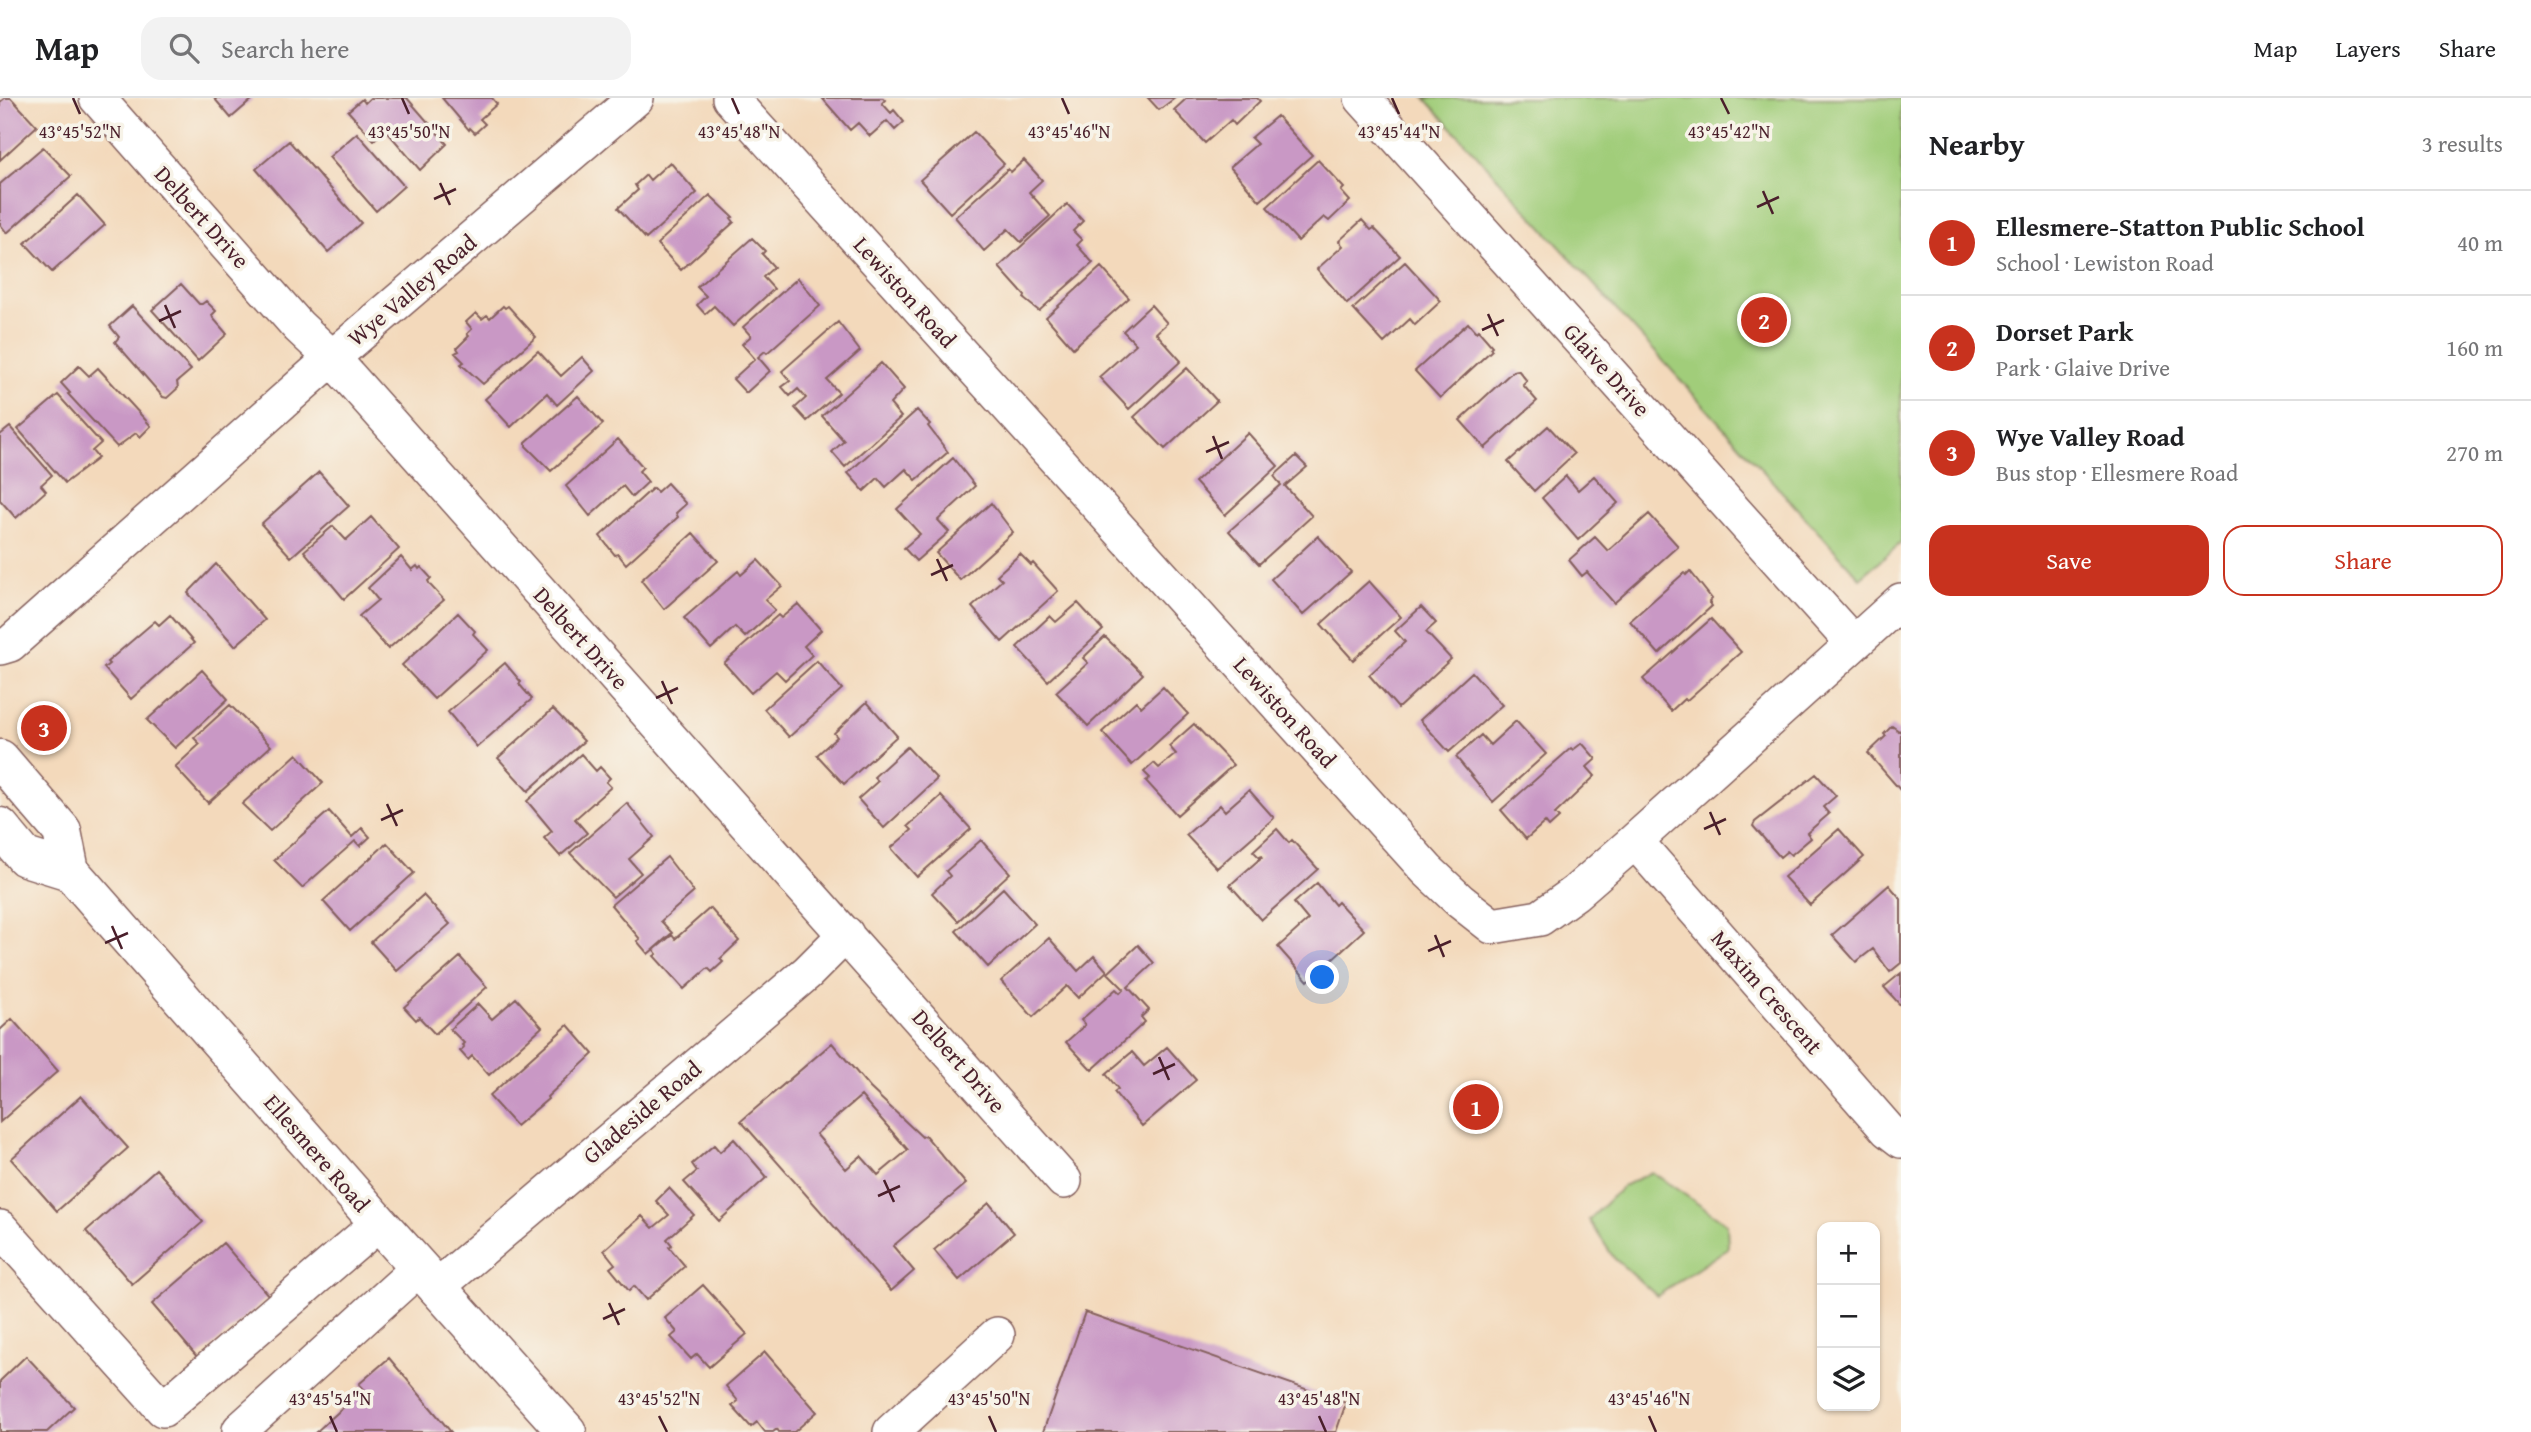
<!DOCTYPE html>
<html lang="en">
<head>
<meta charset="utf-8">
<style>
	:root { --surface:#fff; --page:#f2f2f2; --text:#202124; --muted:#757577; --line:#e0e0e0; --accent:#c8321e }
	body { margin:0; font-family:"Gentium Book Plus",serif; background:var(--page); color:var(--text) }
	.controls { position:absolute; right:21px; bottom:21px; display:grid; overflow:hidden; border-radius:14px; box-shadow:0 2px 5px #0004 }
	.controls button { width:63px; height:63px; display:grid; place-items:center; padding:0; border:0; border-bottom:2px solid var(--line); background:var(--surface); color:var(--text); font:35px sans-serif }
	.you { position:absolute; left:1323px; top:880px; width:24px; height:24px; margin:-18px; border:5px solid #fff; border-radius:50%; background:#1a73e8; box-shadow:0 0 0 10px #1a73e833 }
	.badge { display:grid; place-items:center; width:46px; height:46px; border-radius:50%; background:var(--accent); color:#fff; font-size:23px; font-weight:700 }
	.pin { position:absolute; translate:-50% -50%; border:4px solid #fff; box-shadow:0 2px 7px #0006 }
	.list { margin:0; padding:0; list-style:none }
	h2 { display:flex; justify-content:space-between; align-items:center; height:91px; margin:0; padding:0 28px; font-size:30px }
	h2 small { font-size:23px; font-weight:400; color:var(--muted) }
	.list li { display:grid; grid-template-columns:46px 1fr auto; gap:21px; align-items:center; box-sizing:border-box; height:105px; padding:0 28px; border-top:2px solid var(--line) }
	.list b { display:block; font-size:26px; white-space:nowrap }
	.list p { margin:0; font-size:23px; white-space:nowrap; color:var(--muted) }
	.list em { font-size:23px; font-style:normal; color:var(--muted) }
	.actions { display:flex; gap:14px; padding:21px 28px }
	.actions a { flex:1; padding:16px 0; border:2px solid var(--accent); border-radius:21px; text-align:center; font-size:24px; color:var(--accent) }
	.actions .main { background:var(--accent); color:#fff }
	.icon { flex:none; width:38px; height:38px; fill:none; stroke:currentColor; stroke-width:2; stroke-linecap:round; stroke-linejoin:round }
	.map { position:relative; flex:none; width:1901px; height:1334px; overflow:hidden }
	header { display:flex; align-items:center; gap:42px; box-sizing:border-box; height:98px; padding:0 35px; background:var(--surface); border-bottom:2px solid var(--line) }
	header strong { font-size:33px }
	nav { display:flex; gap:38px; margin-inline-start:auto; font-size:24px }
	.search { width:490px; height:63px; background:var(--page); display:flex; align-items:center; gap:18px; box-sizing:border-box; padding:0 24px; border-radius:21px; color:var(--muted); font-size:26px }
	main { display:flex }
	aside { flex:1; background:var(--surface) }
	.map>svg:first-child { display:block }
	.green { fill:#a1cd7a; stroke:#767652; stroke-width:2 }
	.building { fill:#c998c5; fill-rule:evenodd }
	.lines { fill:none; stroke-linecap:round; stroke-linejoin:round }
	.minor-casing { stroke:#85605d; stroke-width:38 }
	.major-casing { stroke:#85605d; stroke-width:41 }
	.minor { stroke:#fff; stroke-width:35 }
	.major { stroke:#fff; stroke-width:38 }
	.ticks { fill:none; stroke:#4a1f2b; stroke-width:2.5 }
	.labels { text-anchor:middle; stroke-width:7; stroke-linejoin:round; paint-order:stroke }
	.street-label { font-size:23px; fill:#4a1f2b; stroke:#f7f3e8 }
	.ticks-label { font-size:18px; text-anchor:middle; fill:#4a1f2b; stroke:#f7f3e8; stroke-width:7; stroke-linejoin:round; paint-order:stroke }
</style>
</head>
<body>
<header>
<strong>Map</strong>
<div class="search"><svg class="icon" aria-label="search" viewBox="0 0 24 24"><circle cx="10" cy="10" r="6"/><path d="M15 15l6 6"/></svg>Search here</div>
<nav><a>Map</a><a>Layers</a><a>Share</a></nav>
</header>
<main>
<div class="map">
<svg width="1901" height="1334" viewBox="0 0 1901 1334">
	<rect width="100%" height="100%" fill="#f7f3e8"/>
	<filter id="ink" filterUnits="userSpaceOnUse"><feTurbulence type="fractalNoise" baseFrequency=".0143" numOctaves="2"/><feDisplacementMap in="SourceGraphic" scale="14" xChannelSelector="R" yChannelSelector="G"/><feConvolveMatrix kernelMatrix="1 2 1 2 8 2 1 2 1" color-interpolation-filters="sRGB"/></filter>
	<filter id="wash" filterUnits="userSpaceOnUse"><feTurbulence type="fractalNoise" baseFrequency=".00686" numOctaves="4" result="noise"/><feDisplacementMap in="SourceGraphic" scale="28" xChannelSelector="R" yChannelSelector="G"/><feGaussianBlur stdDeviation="1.57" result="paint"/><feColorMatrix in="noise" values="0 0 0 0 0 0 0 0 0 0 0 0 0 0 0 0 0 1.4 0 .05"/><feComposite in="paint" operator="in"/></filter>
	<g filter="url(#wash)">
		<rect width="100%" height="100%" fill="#f3d9bb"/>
		<!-- green -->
		<path class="green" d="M1425 0H1901V445L1860 480Z
			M1652 1074 1727 1126 1728 1150 1657 1198 1614 1160 1589 1122 1623 1088Z"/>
		<g id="blocks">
			<!-- building -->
			<path class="building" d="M5 0H11L37 28 0 62V4Z
				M214 0H254L231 20Z
				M370 0H407L447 46 420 72 385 31 374 42 348 13 362 1 365 5Z
				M442 0H492L497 6 480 21 485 26 475 35 470 30 469 32Z
				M822 0H883L885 2 882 5 891 15 894 12 904 24 895 32 887 23 870 38 858 25 850 32Z
				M1148 0H1175L1159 12Z
				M1187 0H1257L1260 3 1235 27 1231 22 1205 45 1174 12Z
				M1277 18 1312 57 1260 103 1230 69 1257 46 1251 40Z
				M974 34 1004 66 950 115 920 82Z
				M357 35 404 88 376 113 329 59Z
				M289 43 361 125 328 154 256 71Z
				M43 49 71 78 7 135 0 126V86Z
				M1024 62 1042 82 1029 94 1050 118 1021 144 1008 131 984 153 955 119 1008 71 1011 74Z
				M1318 62 1344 90 1341 93 1350 103 1329 123 1324 119 1298 143 1267 109Z
				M670 64 697 95 646 141 618 110 638 92 635 87 646 77 650 82Z
				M78 97 105 127 52 174 25 145Z
				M710 97 733 119 731 120 734 124 681 172 657 146Z
				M1067 106 1083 123 1073 133 1082 142 1077 147 1093 165 1039 213 1024 201 1025 198 999 169Z
				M1362 122 1371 132 1374 130 1400 158 1347 206 1317 171 1343 148 1339 143Z
				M752 140 765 153 762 156 774 169 763 179 774 191 733 228 714 208 705 216 697 207 706 198 697 189Z
				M1405 164 1441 203 1415 227 1410 221 1384 245 1353 211Z
				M1101 169 1129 200 1073 250 1046 219Z
				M798 180 820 208 767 255 765 253 758 259 770 273 746 295 733 281 755 261 742 246 751 238 743 229Z
				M181 186 199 206H202L206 203 216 213 212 217 213 220 227 236 198 263 152 212Z
				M1151 207 1167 225 1156 235 1181 263 1129 311 1099 279 1136 246 1123 233Z
				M132 208 191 272 177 284 178 290 167 300 163 299 115 244 119 239 110 228Z
				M503 208 505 210 508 208 536 239 483 286 461 266 464 264 455 255 459 253 457 250 469 238 467 236 472 231 466 224 476 215 482 221 487 217 490 220Z
				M838 224 860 253 827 282 839 295 807 323 795 310 806 300 798 291 790 298 782 289 790 283 782 273Z
				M1468 225 1476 234 1478 232 1492 248 1490 250 1492 252 1440 300 1415 273Z
				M538 253 561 278 582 259 594 273 557 307 547 295 511 329 485 301Z
				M881 265 904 291 890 306 901 319 845 369 832 354 844 343 822 318Z
				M79 268 89 278 98 270 151 328 140 339 136 335 117 349 68 296 70 295 61 285Z
				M1187 270 1217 303 1165 351 1134 319Z
				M1518 272 1527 283 1523 287 1537 303 1485 350 1460 322 1513 273Z
				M58 297 101 345 92 353 98 360 65 385 18 331Z
				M578 298 603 326 551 373 526 348V344Z
				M917 312 930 326 928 328 948 354 916 382 906 371 886 389 878 380 864 393 848 375Z
				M1548 328 1574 356 1534 393 1508 364Z
				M10 329 52 377 41 387 46 393 16 420 0 402V337Z
				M1248 335 1278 368 1225 417 1195 384Z
				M618 341 643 369 639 373 648 384 632 399 623 388 590 418 566 388Z
				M1296 358 1307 369 1285 388 1312 418 1259 466 1229 433 1281 387 1274 378Z
				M953 360 975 388 938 422 949 434 916 463 904 450 920 436 897 411Z
				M319 374 349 408 291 459 261 426Z
				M1566 378 1578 392 1594 378 1618 405 1578 442 1542 400Z
				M667 385 686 406 676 415 678 419 626 466 618 456 615 457 600 438 653 390 657 394Z
				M991 405 1013 434 960 482 936 455Z
				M1649 416 1678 448 1614 505 1587 474 1582 478 1569 462 1595 439 1608 453Z
				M371 419 399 451 344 501 304 453 333 428 346 442Z
				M693 435 718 463 664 511 641 482Z
				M1318 438 1351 474 1303 517 1271 481Z
				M1020 456 1031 467 1033 465 1058 493 1002 544 972 509 1002 482 997 477Z
				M401 459 412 472 417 468 419 471 421 469 431 480 428 483 430 487 444 502 388 551 359 518 378 502 368 490Z
				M758 462 782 488 765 502 775 512 745 539 735 529 711 551 684 520 738 473 741 477Z
				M216 466 265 522 235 548 188 495Z
				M1690 473 1712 501 1709 504 1712 508 1659 556 1630 523 1684 475 1686 477Z
				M1369 483 1401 519 1353 562 1321 526Z
				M1078 505 1103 532 1048 583 1017 549 1050 518 1056 524Z
				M798 506 821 532 804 548 812 557 785 582 776 573 751 595 724 565 778 517 781 520Z
				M1421 509 1436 525 1426 534 1451 561 1398 610 1369 577 1405 544 1395 533Z
				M458 515 475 533 473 536 488 552 434 601 402 567Z
				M170 517 194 545 131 601 104 570 109 566 107 564 155 523 159 527Z
				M1711 521 1741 554 1686 603 1684 601 1671 613 1643 581Z
				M1105 539 1143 576 1088 628 1056 594 1088 565 1083 560Z
				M817 563 842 591 789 639 764 611Z
				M505 565 521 584 519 586 532 601 477 649 448 614Z
				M202 572 228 601 175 650 147 622Z
				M1472 574 1502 607 1449 654 1420 622Z
				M1163 589 1188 616 1132 667 1102 634 1136 603 1141 609Z
				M867 604 897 638 844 686 817 657 837 639 834 635Z
				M230 607 271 648 208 705 175 669 200 646 194 640Z
				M553 611 584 643 528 693 498 660Z
				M1516 623 1546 656 1493 704 1456 659 1481 637 1490 647Z
				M1194 626 1233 667 1177 717 1146 683 1150 680 1144 674 1154 665 1159 670 1176 656 1169 648Z
				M1892 628 1899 633 1901 632V693L1868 655 1886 638 1884 636Z
				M1582 645 1596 661 1587 669 1595 678 1555 716 1559 720 1549 729 1545 724 1526 741 1501 712 1571 650 1573 652Z
				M907 649 937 681 884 730 858 701 878 683 874 679Z
				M297 656 323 685 270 733 242 706Z
				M581 656 596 673 600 669 610 680 606 684 611 689 575 721 587 735 560 758 544 740 552 733 527 703Z
				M1816 676 1836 698 1823 709 1829 716 1807 735 1811 740 1791 757 1787 753 1780 759 1753 728 1755 724Z
				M1249 692 1274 720 1217 770 1186 737 1220 707 1225 713Z
				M941 698 971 731 917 779 891 750 912 732 908 728Z
				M627 705 654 739 629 761 641 775 613 799 570 755Z
				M329 713 352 739 362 730 370 739 360 748 355 743 302 790 274 762Z
				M1277 731 1289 745 1292 742 1318 771 1261 822 1230 787 1263 758 1259 759 1253 753Z
				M1839 731 1864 759 1810 807 1784 779Z
				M981 742 1010 775 958 823 932 795 950 778 946 773Z
				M387 745 414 775 350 833 323 803Z
				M667 759 694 794 661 823 672 835 648 856 637 843 640 841 611 807Z
				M1317 785 1335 807 1338 804 1364 832 1308 883 1278 849 1308 822 1294 805Z
				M1889 787 1901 801V865L1890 874 1873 851 1856 864 1832 837Z
				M1003 790 1035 826 988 869 956 833Z
				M423 797 450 826 397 873 371 844Z
				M710 810 739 843 720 861 723 864 712 874 708 870 684 891 654 858 657 856 654 852 672 837 675 841Z
				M1049 840 1078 873 1094 858 1107 873 1078 900 1067 888 1033 919 1001 883Z
				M1138 847 1154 865 1128 889 1149 912 1141 919 1145 924 1092 972 1066 944 1085 927 1081 922 1116 891 1120 895 1124 891 1108 875Z
				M460 859 487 889 435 936 419 919 416 922 404 909Z
				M1901 875V908L1884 889Z
				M516 900 542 929 489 977 472 958 468 962 460 953 464 949 462 947 464 945 450 931 478 906 492 921Z
				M12 921 58 973 0 1024V932Z
				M568 927 593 956 547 999 548 1001 516 1028 489 998Z
				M832 945 870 990 922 1039 925 1037 966 1086 893 1148 914 1173 891 1193 741 1023ZM861 998 908 1052 878 1077 861 1058 846 1071 816 1036Z
				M1167 949 1196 982 1142 1028 1114 994 1118 991 1106 976 1132 954 1144 968Z
				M81 998 128 1050 57 1113 11 1061Z
				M734 1041 767 1079 719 1123 684 1084 697 1073 692 1066 714 1047 720 1054Z
				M156 1071 203 1124 132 1186 86 1133Z
				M669 1090 694 1117 667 1141 672 1147 669 1149 685 1168 646 1202 634 1188 629 1193 610 1170 615 1166 604 1152 642 1118 653 1130 669 1117 656 1103Z
				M989 1105 1014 1135 959 1182 934 1152Z
				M223 1145 269 1198 198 1260 152 1206Z
				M703 1187 747 1236 709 1269 697 1256 691 1261 671 1239 677 1234 665 1220Z
				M1085 1214 1346 1305 1336 1334H1043Z
				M765 1254 817 1314 794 1334H779L777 1331 773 1334H765L757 1324 751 1329 732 1308 738 1303 726 1288Z
				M26 1258 74 1309 47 1334H0V1283Z
				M389 1260 451 1334H316L364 1291 359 1286Z"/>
		</g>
	</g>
	<g filter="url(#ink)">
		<use href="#blocks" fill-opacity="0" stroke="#85605d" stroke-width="2"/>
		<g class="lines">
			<defs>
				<path id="minor" d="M97 0 298 228 332 260 1064 1083
					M730 0 1427 772 1460 803 1492 828 1540 820 1575 795 1629 748 1901 503
					M1362 0 1853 545
					M0 549 10 546 332 260 636 0
					M1635 743 1888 1032 1901 1042
					M0 1130 163 1311 379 1125
					M436 1190 808 874 846 836
					M242 1334 240 1332 419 1170
					M891 1334 997 1237"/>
				<path id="major" d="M0 661 62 733 70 773 379 1125 567 1334
					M0 729 25 759 70 773"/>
			</defs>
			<!-- minor casing -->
			<use href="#minor" class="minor-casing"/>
			<!-- major casing -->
			<use href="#major" class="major-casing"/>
			<!-- minor -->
			<use href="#minor" class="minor"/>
			<!-- major -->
			<use href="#major" class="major"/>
		</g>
	</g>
	<!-- ticks -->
	<path class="ticks" d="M73 0 80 16M402 0 409 16M732 0 739 16M1062 0 1069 16M1392 0 1399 16M1721 0 1729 16M440 85 450 107M1763 93 1773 116M434 101 456 91M1757 109 1779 99M165 207 175 230M1488 216 1498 238M159 223 181 213M1482 232 1504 222M1213 338 1222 361M1206 354 1229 344M937 461 947 483M931 477 953 467M662 583 672 606M656 600 678 590M387 706 397 728M1710 714 1720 737M381 722 403 712M1704 731 1726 721M112 828 122 851M1435 837 1444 859M105 845 128 835M1428 853 1451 843M1159 959 1169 982M1153 976 1175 966M884 1082 894 1104M878 1098 900 1088M609 1205 619 1227M603 1221 625 1211M330 1318 337 1334M659 1318 667 1334M989 1318 996 1334M1319 1318 1326 1334M1649 1318 1656 1334"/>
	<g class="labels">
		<!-- street labels -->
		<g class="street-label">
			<text transform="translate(202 119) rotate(48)" y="8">Delbert Drive</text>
			<text transform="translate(412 192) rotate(-40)" y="8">Wye Valley Road</text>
			<text transform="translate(905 194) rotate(48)" y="8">Lewiston Road</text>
			<text transform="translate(1607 272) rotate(48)" y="8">Glaive Drive</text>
			<text transform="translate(581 540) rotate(48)" y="8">Delbert Drive</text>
			<text transform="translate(1285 614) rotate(48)" y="8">Lewiston Road</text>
			<text transform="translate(1767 894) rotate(49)" y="8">Maxim Crescent</text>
			<text transform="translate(959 963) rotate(49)" y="8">Delbert Drive</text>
			<text transform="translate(642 1014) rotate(-40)" y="8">Gladeside Road</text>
			<text transform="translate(317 1055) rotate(49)" y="8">Ellesmere Road</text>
		</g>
	</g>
	<g class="ticks-label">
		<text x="80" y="40">43°45'52"N</text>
		<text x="409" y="40">43°45'50"N</text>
		<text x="739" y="40">43°45'48"N</text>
		<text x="1069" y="40">43°45'46"N</text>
		<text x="1399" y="40">43°45'44"N</text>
		<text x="1729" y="40">43°45'42"N</text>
		<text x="330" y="1307">43°45'54"N</text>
		<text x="659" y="1307">43°45'52"N</text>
		<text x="989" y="1307">43°45'50"N</text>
		<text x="1319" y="1307">43°45'48"N</text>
		<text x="1649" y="1307">43°45'46"N</text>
	</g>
</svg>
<div class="controls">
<button>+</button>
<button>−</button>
<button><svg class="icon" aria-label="layers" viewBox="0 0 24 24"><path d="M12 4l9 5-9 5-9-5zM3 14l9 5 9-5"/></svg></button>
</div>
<div class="you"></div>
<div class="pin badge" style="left:1476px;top:1009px">1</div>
<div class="pin badge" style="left:1764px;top:222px">2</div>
<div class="pin badge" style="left:44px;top:630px">3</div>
</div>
<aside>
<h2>Nearby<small>3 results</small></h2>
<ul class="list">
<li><span class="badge">1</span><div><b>Ellesmere-Statton Public School</b><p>School · Lewiston Road</p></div><em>40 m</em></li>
<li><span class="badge">2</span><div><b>Dorset Park</b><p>Park · Glaive Drive</p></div><em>160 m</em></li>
<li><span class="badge">3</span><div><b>Wye Valley Road</b><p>Bus stop · Ellesmere Road</p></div><em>270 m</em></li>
</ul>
<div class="actions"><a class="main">Save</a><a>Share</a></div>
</aside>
</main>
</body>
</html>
